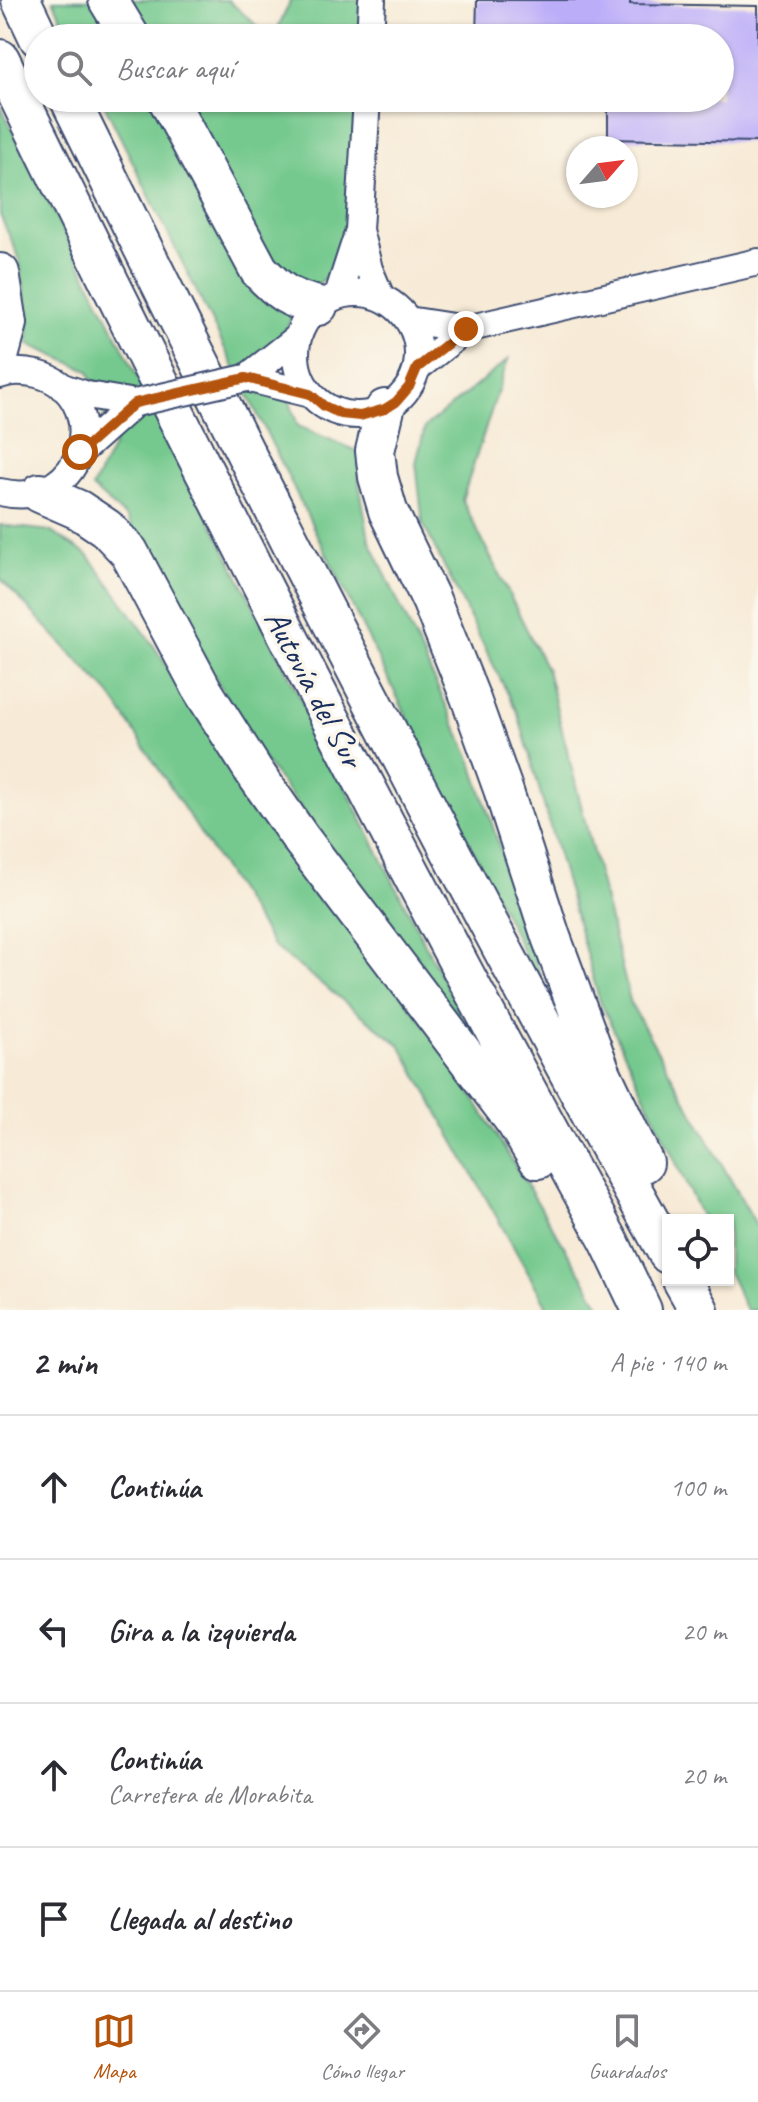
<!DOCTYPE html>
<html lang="es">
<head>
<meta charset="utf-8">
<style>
	:root { --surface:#fff; --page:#f7f7f7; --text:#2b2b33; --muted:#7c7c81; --line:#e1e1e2; --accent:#b45309 }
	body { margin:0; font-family:Caveat,sans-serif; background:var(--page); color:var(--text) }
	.controls { position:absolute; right:24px; bottom:24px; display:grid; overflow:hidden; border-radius:0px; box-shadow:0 2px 6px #0004 }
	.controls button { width:72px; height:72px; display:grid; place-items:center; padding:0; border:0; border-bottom:2px solid var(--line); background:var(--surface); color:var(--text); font:40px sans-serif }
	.compass { position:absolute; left:566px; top:136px; width:72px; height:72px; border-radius:50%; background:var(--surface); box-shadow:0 2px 6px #0004; rotate:62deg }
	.stop { position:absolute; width:24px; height:24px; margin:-18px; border:6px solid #b45309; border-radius:50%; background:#fff }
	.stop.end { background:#b45309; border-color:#fff; box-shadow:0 2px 8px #0008 }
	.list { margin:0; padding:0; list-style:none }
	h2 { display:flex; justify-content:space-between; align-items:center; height:104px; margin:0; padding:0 32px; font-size:34px }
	h2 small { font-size:26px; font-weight:400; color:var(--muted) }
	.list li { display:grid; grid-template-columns:52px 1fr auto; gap:24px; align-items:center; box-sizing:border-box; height:144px; padding:0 32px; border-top:2px solid var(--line) }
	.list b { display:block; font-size:30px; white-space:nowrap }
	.list p { margin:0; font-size:26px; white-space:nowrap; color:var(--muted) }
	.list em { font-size:26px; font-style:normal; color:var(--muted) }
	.icon { flex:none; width:44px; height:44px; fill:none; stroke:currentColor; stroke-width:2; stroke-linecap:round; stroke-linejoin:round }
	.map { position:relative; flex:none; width:758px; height:1310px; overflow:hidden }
	.search { position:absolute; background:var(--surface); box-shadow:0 2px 6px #0004; left:24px; right:24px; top:24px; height:88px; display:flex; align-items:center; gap:20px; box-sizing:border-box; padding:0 28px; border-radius:44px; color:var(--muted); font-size:30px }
	.sheet { height:680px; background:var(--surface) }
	nav { display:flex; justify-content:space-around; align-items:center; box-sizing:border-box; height:112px; border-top:2px solid var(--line); background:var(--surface); font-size:22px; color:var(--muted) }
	nav a { display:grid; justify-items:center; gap:4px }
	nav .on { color:var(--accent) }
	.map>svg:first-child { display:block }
	.green { fill:#74c98e; stroke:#487c76; stroke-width:2 }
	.building { fill:#bcadf9 }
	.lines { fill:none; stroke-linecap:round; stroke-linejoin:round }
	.minor-casing { stroke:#3c4b70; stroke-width:30 }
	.highway-casing { stroke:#3c4b70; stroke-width:42 }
	.minor { stroke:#fff; stroke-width:26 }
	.highway { stroke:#fff; stroke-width:38 }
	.minor-bridge-casing { stroke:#3c4b70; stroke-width:30; stroke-linecap:butt }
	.minor-bridge { stroke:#fff; stroke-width:26 }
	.route { stroke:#b45309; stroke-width:10 }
	.labels { text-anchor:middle; stroke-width:7; stroke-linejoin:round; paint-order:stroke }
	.street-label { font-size:34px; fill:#1b2f5e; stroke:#fbf7ec }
</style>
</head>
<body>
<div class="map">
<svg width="758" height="1310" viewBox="0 0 758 1310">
	<rect width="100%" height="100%" fill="#fbf7ec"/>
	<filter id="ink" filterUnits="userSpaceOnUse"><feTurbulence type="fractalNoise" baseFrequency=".0125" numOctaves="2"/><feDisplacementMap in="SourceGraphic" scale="16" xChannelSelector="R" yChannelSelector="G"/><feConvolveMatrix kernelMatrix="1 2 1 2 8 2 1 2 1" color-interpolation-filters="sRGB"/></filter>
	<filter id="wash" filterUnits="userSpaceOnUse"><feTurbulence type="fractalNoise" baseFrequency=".006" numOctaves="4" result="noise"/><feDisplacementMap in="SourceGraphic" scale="32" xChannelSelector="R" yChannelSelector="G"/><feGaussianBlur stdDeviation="1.8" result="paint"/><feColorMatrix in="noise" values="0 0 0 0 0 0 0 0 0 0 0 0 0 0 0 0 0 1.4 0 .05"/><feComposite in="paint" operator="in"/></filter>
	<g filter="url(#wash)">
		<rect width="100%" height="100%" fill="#f7ead6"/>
		<!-- green -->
		<path class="green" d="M53 0H93L121 38H71Z
			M114 0H228L271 38H132Z
			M291 0H374L370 38H273Z
			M101 98H365L352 253 302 299 273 352 298 426 359 452V483L369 539 470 757 527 930 547 1000Z
			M0 105 469 1031 252 744 127 518 92 488 114 445 89 371 28 344V314L19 257 0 215Z
			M508 360 462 500 547 670 631 1004 758 1228V1310H746L728 1272V1220H703L599 999 518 714 423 524 416 463 425 427Z
			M0 525 50 531 89 556 150 640 246 791 447 1054 603 1310H549L400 1045 274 947 110 694 0 578Z"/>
		<g id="blocks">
			<!-- building -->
			<path class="building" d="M477 0H630V4L758 6V142L608 139V105L476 103V98H720V38H476Z"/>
		</g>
	</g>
	<g filter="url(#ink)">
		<use href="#blocks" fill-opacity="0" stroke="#3c4b70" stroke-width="2"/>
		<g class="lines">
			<defs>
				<path id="minor" d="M370 38 372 0
					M359 230 369 269 381 297
					M296 354a61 61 0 1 1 122 0a61 61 0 1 1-122 0Z
					M338 295 359 230 367 98
					M408 320 466 329 758 262
					M417 368 466 329
					M0 375C12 370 24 371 37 374 113 393 89 513 0 492
					M246 378 310 394
					M246 378 297 338
					M62 387 87 395 135 403
					M80 452 135 403"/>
				<path id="highway" d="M21 0 39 38
					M108 0 131 38
					M0 59C194 458 395 852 609 1241L642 1310
					M69 98C260 488 457 874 668 1254
					M167 98 259 270C279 292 289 299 318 306
					M0 273 8 323 0 353
					M385 409 375 451 378 477 388 511 431 600 470 697 503 789 551 937 601 1072 644 1163
					M40 493 79 510 106 528 129 552 203 691 253 770 301 839 516 1123 538 1159
					M682 1280 699 1310"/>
			</defs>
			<!-- minor casing -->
			<use href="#minor" class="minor-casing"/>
			<!-- highway casing -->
			<use href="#highway" class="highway-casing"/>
			<!-- minor -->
			<use href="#minor" class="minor"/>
			<!-- highway -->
			<use href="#highway" class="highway"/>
			<defs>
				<path id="minor-bridge" d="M135 403 246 378"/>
			</defs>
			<!-- minor-bridge casing -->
			<use href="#minor-bridge" class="minor-bridge-casing"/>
			<!-- minor-bridge -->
			<use href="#minor-bridge" class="minor-bridge"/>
		</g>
	</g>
	<g class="lines" filter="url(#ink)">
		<!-- route -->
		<path class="route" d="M80 452 135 403 246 378 310 394 324 406 341 414 360 416 385 409 396 402 409 387 417 368 466 329"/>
	</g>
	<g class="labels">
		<!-- street labels -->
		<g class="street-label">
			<text transform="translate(315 688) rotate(62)" y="12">Autovía del Sur</text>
		</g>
	</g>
</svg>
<div class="controls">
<button><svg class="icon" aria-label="locate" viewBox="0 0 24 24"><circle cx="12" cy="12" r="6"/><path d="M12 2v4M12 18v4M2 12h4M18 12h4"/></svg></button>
</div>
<svg class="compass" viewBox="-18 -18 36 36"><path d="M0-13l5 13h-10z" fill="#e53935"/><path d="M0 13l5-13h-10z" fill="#7c7c81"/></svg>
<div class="stop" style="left:80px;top:452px"></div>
<div class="stop end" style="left:466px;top:329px"></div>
<div class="search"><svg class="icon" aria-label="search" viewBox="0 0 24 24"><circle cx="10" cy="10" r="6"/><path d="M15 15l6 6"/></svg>Buscar aquí</div>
</div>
<section class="sheet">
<h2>2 min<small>A pie · 140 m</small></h2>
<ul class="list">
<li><svg class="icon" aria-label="ahead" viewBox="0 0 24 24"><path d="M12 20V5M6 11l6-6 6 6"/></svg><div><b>Continúa</b></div><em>100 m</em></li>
<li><svg class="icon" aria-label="left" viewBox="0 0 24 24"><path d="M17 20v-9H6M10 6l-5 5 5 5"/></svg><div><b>Gira a la izquierda</b></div><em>20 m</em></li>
<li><svg class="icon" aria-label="ahead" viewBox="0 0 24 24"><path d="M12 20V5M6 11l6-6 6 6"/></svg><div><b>Continúa</b><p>Carretera de Morabita</p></div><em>20 m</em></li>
<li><svg class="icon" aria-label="arrive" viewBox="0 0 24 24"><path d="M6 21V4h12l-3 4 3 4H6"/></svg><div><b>Llegada al destino</b></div></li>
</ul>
</section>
<nav>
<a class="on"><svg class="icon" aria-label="map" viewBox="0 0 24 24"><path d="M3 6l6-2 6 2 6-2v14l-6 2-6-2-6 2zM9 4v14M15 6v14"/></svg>Mapa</a>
<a><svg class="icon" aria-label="directions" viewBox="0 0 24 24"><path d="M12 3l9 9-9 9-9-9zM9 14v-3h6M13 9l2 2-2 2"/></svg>Cómo llegar</a>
<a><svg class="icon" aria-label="saved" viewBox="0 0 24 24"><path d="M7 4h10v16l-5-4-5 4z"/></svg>Guardados</a>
</nav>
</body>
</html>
